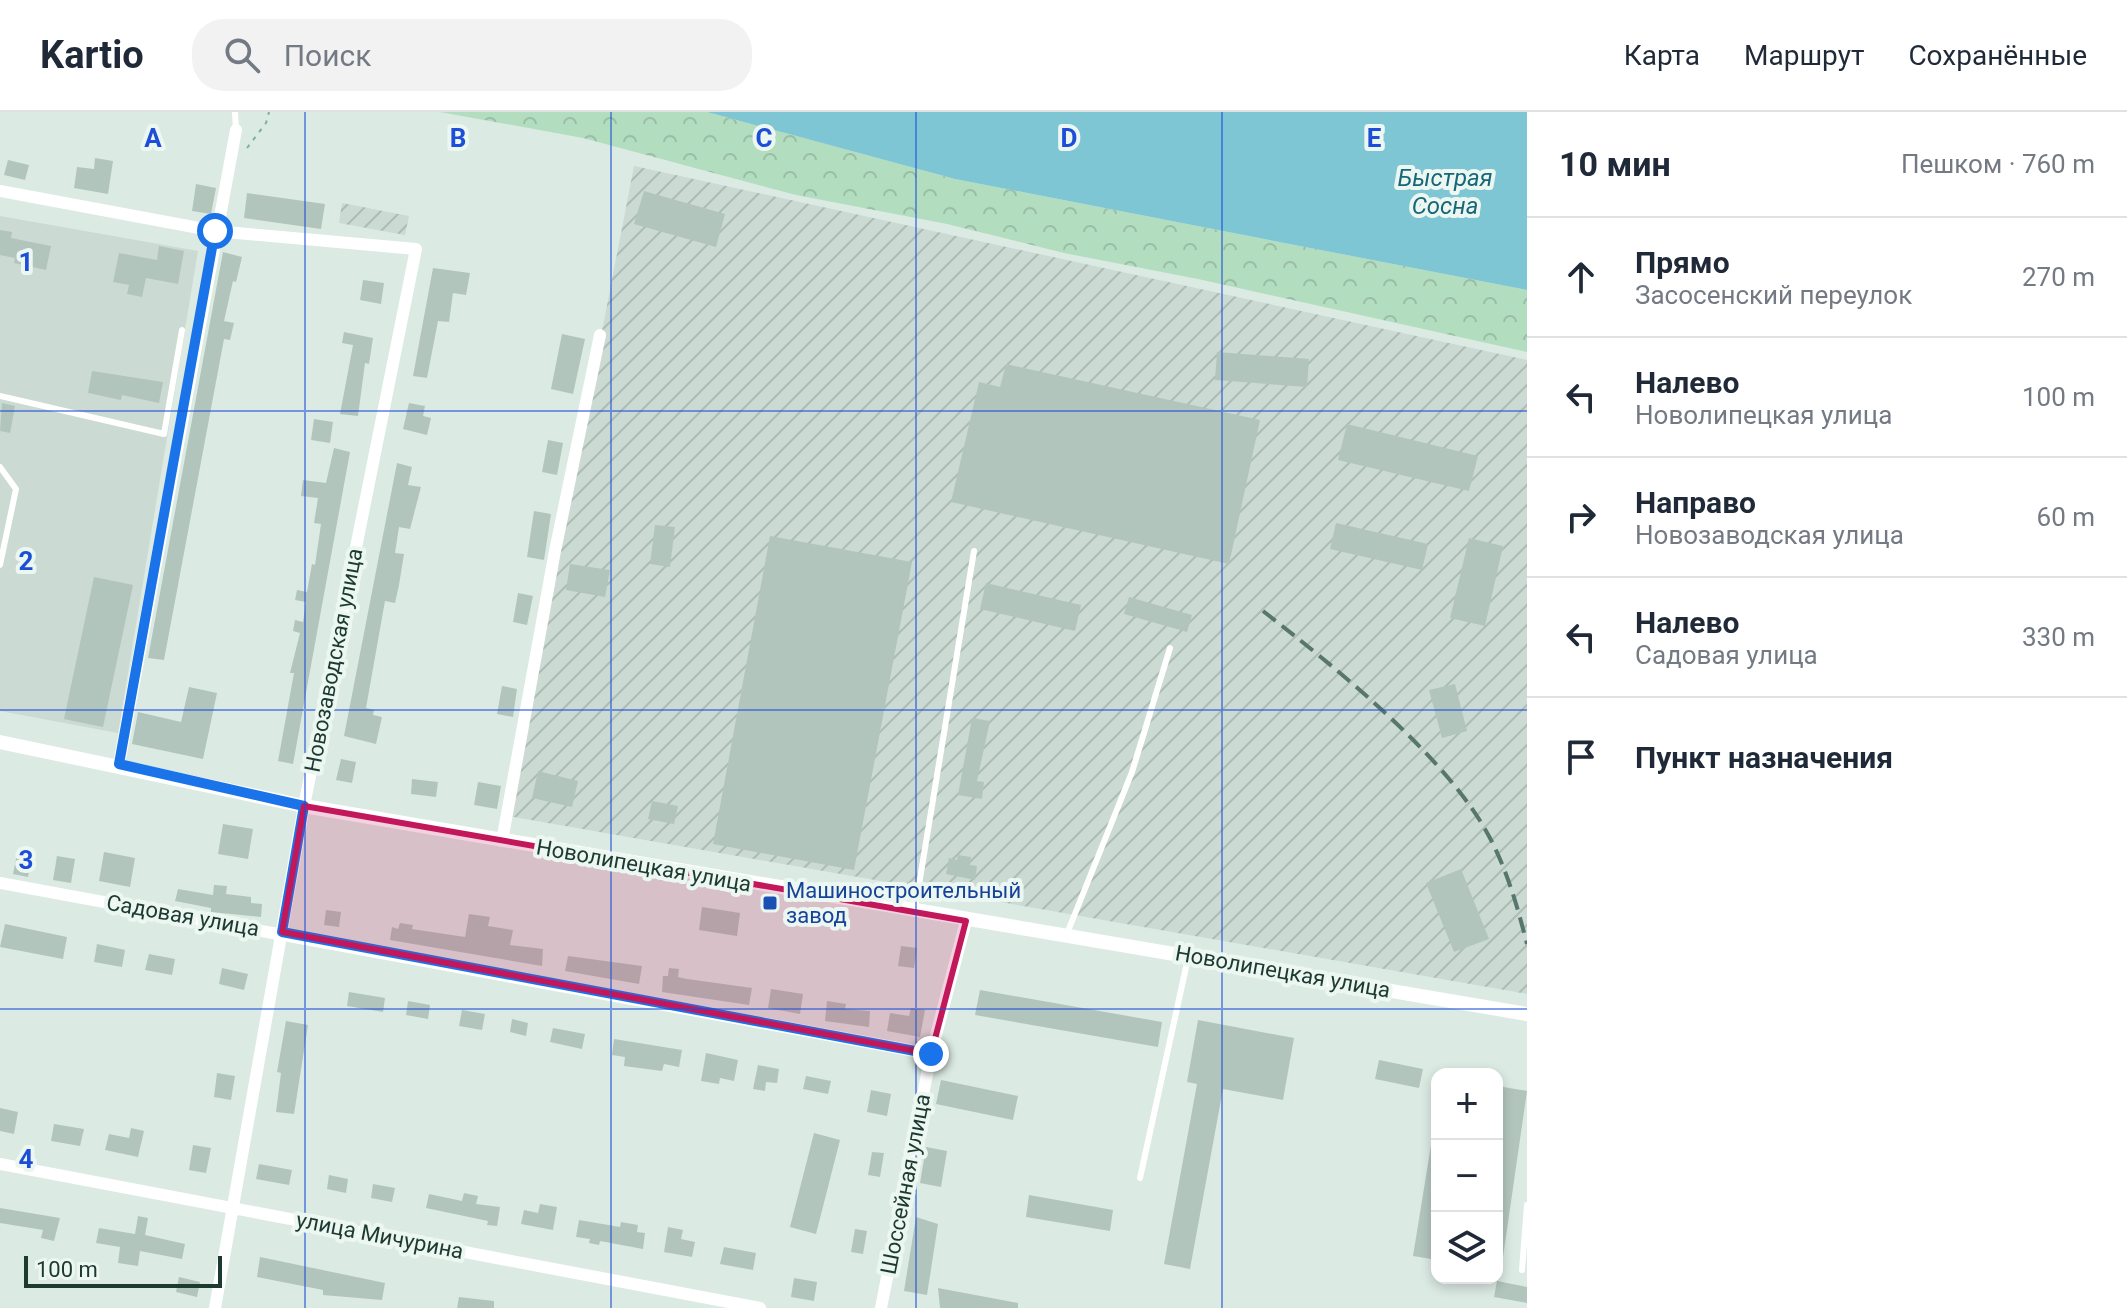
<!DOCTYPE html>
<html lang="ru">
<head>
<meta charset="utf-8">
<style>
	:root { --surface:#fff; --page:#f2f2f3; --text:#1f2937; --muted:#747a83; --line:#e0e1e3 }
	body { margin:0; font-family:Roboto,sans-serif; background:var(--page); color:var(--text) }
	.controls { position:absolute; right:24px; bottom:24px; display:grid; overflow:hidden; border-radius:16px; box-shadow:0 4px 12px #0003 }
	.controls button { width:72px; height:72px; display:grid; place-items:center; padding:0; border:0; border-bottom:2px solid var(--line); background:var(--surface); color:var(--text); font:40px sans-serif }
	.scale { position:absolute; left:24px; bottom:20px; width:198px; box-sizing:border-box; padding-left:8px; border:4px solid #1d3a32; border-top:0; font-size:22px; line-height:28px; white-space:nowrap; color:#1d3a32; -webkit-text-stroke:6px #edf7f2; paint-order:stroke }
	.stop { position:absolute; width:24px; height:24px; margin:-18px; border:6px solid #1a73e8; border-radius:50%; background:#fff }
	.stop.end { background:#1a73e8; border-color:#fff; box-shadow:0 2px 8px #0008 }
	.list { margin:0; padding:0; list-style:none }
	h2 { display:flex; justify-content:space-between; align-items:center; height:104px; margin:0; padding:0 32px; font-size:34px }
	h2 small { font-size:26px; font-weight:400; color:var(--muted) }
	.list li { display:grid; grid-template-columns:52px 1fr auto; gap:24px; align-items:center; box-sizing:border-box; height:120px; padding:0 32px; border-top:2px solid var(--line) }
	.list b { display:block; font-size:30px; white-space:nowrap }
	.list p { margin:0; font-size:26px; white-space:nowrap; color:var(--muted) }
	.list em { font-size:26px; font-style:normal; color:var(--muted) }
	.icon { flex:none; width:44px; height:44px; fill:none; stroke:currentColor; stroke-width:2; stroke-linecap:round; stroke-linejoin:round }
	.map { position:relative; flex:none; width:1527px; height:1196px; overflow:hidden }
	header { display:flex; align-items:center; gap:48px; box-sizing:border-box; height:112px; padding:0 40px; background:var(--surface); border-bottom:2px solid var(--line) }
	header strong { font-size:38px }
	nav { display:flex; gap:44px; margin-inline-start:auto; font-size:28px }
	.search { width:560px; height:72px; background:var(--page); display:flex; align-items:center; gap:20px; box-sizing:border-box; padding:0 28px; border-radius:32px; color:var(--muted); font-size:30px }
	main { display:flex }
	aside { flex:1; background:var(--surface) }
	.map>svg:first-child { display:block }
	.built { fill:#cbdad3 }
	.industrial { fill:url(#industrial-furrows) }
	.forest { fill:url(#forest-crowns) }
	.water { fill:#7fc6d4 }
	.building { fill:#b2c5bd }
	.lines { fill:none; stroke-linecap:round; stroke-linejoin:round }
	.path { stroke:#7ab0a0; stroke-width:2; stroke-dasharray:4 6; stroke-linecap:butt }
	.service { stroke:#fff; stroke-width:6 }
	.minor { stroke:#fff; stroke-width:12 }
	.tertiary { stroke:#fff; stroke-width:14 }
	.rail { stroke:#57766e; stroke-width:4; stroke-dasharray:16 8; stroke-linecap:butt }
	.route { stroke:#1a73e8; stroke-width:10 }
	.marked { fill:#c2185b; fill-opacity:0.2; stroke:#c2185b; stroke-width:6; stroke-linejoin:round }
	.grid { fill:none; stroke:#1d4ed8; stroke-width:2; stroke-opacity:0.55 }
	.transit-dot { fill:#1a4fb4; stroke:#edf7f2; stroke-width:3 }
	.labels { text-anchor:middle; stroke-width:8; stroke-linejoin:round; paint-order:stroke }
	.street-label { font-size:22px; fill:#1d3a32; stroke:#edf7f2 }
	.transit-label { font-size:22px; fill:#164399; stroke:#edf7f2; text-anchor:start }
	.water-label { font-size:24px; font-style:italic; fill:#156779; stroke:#edf7f2 }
	.grid-label { font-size:26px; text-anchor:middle; font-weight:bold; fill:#1d4ed8; stroke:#edf7f2; stroke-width:8; stroke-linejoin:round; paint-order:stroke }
</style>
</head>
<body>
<header>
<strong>Kartio</strong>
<div class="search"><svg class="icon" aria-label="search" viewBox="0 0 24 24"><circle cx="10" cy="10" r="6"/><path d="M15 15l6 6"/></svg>Поиск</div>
<nav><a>Карта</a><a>Маршрут</a><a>Сохранённые</a></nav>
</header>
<main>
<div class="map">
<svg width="1527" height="1196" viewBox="0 0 1527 1196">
	<defs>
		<pattern id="industrial-furrows" width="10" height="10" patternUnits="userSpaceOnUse" patternTransform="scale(2)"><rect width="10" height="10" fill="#cbdad3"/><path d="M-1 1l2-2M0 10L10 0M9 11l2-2" fill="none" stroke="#aebcb6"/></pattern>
		<pattern id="forest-crowns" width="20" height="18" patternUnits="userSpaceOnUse" patternTransform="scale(2)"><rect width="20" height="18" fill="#b3ddbf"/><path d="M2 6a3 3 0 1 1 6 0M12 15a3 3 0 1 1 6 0" fill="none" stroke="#9abea5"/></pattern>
	</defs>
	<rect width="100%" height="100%" fill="#dceae4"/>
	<!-- built -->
	<path class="built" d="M0 104 198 139 118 621 0 599Z"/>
	<!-- industrial -->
	<path class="industrial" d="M634 54 1527 248V882L508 704Z
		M342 91 409 104 405 123 339 111Z"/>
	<!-- forest -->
	<path class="forest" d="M440 0H707L955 67 1527 178V240L1198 167 1064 141 947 112 796 83 583 26Z"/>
	<!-- water -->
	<path class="water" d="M707 0H1527V178L955 67Z"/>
	<!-- building -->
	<path class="building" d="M95 46 113 49 108 82 74 76 77 55 94 57Z
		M8 48 29 53 25 68 4 63Z
		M196 72 216 76 211 102 192 99Z
		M644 79 725 102 716 135 634 112Z
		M247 81 325 92 321 117 244 106Z
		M0 118 12 120 11 126 51 134 46 158 14 151 15 146 0 143Z
		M159 134 184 139 178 172 146 166 142 185 127 182 129 173 113 170 119 141 157 148Z
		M223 140 242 145 236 170 233 169 224 209 234 211 230 228 224 227 164 548 148 546Z
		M433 156 470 161 466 183 453 181 449 210 438 209 427 266 413 264Z
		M363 168 384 171 381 192 360 188Z
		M344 220 373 226 369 252 365 251 358 304 340 302 353 233 342 231Z
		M562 222 585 227 573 282 551 277Z
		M1217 240 1309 247 1307 275 1215 268Z
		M1006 252 1260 308 1229 452 951 390 979 270 1000 275Z
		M92 259 163 270 159 291 122 283 121 288 88 281Z
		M2 291 15 294 10 321 0 319Z
		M409 291 425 294 423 304 431 306 427 323 403 317Z
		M314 307 333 310 330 331 311 328Z
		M1347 312 1478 344 1469 379 1338 348Z
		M548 328 563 331 557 363 542 360Z
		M334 336 350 340 293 652 278 649 294 561H290L300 521 293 519 295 508 303 510 306 490 295 488 297 478 307 480 312 452 315 453 321 412 314 411 318 386 301 384 303 368 326 371Z
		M397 351 412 355 408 373 421 375 410 417 399 415 395 441 404 442 399 473 395 491 385 489 366 596 374 598 373 603 382 605 376 632 344 624Z
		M534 399 551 402 544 448 527 445Z
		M1336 411 1428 432 1422 458 1330 437Z
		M655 413 675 415 670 455 650 452Z
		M770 424 912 450 854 758 713 732Z
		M1469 426 1503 434 1485 514 1450 506Z
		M570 452 610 458 605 485 566 478Z
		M94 465 133 473 103 615 64 607Z
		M986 471 1081 493 1075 519 980 497Z
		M518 481 533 484 527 513 513 510Z
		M1129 485 1192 503 1187 520 1124 502Z
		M1455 572 1467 619 1442 626 1429 578Z
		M502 574 517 577 513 605 497 602Z
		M189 575 217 581 203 647 132 632 138 600 181 610Z
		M972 606 990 609 977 669 984 670 982 687 958 683Z
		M341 647 356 650 352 671 336 668Z
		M538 659 578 669 572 695 532 686Z
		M412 667 438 670 436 685 411 682Z
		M478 670 501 674 497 697 474 693Z
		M652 689 678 694 674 712 648 707Z
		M223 712 253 717 248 747 218 742Z
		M104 740 135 746 130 775 99 769Z
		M17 742 32 745 28 765 13 762Z
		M958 743 971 745 970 753 977 754 975 768 946 762 949 746 957 748Z
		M57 744 75 747 71 771 53 768Z
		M1461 757 1489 827 1454 840 1426 771Z
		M214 773 227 774 226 782 251 785V791L262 792 261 805 211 800V796L175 789 178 777 213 783Z
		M702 795 740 801 737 824 699 818Z
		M326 798 341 800 339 815 324 813Z
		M469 802 490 805 488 814 513 818 510 833 543 837 542 854 390 828 392 815 398 817 400 811 413 813 412 817 465 825Z
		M5 812 67 825 63 847 0 835Z
		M97 832 125 838 122 855 94 850Z
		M901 834 917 836 914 856 898 854Z
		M149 842 175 847 172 863 145 858Z
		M568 844 642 854 639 872 565 859Z
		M222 856 248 862 244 878 219 872Z
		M669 856 679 857 678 865 687 867 752 876 749 893 662 880 663 864H668Z
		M771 877 803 882 800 902 768 896Z
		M980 878 1162 910 1158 935 975 903Z
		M349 880 385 886 383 900 347 894Z
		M408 889 430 893 428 907 406 903Z
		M827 889 846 892 845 897 870 899 869 915 825 909Z
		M911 896 925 898 920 925 887 919 890 901 909 904Z
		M462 898 485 902 482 918 459 914Z
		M512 907 528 911 526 924 510 920Z
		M1198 908 1294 926 1283 988 1223 977 1190 1157 1164 1152 1197 972 1187 970Z
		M286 909 308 913 294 1002 276 1000 281 961 277 960Z
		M553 916 585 922 582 937 550 930Z
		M614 927 682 938 679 955 664 952 662 959 624 954 625 945 612 943Z
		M706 941 738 948 734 969 720 966 719 972 701 969Z
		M1379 948 1423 957 1419 976 1375 967Z
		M758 953 779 957 777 971 766 970 765 979 753 977Z
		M217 961 235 964 231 988 214 985Z
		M806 964 831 969 828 982 803 977Z
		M941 968 1018 984 1013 1008 936 992Z
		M1497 974 1527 979 1503 1145 1497 1144Z
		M871 978 891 982 887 1004 867 1000Z
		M0 996 18 1000 14 1022 0 1019Z
		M54 1012 84 1017 80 1034 51 1029Z
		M131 1016 144 1019 138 1045 105 1038 109 1022 129 1026Z
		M814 1021 840 1028 816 1122 790 1115Z
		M193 1033 211 1036 206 1061 189 1058Z
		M1431 1033 1437 1034V1148L1413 1144Z
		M926 1035 947 1039 941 1075 920 1071Z
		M872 1040 884 1041 880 1065 868 1063Z
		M259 1052 292 1058 289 1073 256 1067Z
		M329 1063 348 1067 346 1081 327 1077Z
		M373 1072 395 1076 392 1090 371 1086Z
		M464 1081 478 1084 476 1092 500 1095 497 1114 487 1113 488 1109 426 1096 429 1082 462 1089Z
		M1029 1083 1113 1098 1110 1119 1026 1105Z
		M540 1092 557 1095 553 1118 521 1112 524 1098 538 1101Z
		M0 1096 60 1106 54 1129 41 1126 43 1118 0 1111Z
		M138 1104 148 1106 145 1123 185 1132 182 1147 140 1139 138 1154 118 1151 120 1135 96 1131 99 1116 135 1122Z
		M916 1105 938 1112 927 1183 904 1179Z
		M579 1108 620 1115 621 1110 638 1113 637 1120 645 1121 643 1137 600 1129 599 1133 589 1131 590 1127 576 1125Z
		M668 1115 683 1118 681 1127 695 1130 692 1145 664 1140Z
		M855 1117 867 1119 863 1142 851 1140Z
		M724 1135 756 1141 753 1158 720 1152Z
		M260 1145 385 1171 382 1188 323 1183V1178L257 1165Z
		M179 1165 200 1170 197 1185 176 1180Z
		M794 1166 817 1170 814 1189 791 1185Z
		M1497 1169 1527 1175V1191L1494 1185Z
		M938 1176 1018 1191V1196H940Z
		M459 1185 494 1189V1196H457Z"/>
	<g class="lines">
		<!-- path -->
		<path class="path" d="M247 36 266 11 269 0"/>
		<!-- service -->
		<path class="service" d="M235 0 236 18
			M0 284 164 322 182 218
			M0 355 16 377 0 453
			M915 797 974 439
			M1066 824 1132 660 1170 536
			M1140 1066 1188 846
			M1522 1158 1527 1093"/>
		<!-- minor -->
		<path class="minor" d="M0 79 215 119 416 137 304 694 215 1196
			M119 652 236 18
			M502 729 555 439 600 223
			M0 771 931 942
			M0 1052 760 1196
			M881 1196 931 942 966 809"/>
		<!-- tertiary -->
		<path class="tertiary" d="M0 630 304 694 1527 902"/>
		<!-- rail -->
		<path class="rail" d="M1263 499C1335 555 1450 647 1491 728 1508 761 1518 797 1527 832"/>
	</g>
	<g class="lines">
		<!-- route -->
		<path class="route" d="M215 119 119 652 304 694 282 820 931 942"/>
	</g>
	<!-- marked area -->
	<path class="marked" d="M304 694 966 809 931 942 282 820Z"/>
	<!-- grid -->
	<path class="grid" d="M305 0V1196M611 0V1196M916 0V1196M1222 0V1196M0 299H1527M0 598H1527M0 897H1527"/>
	<!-- markers -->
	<rect class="transit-dot" x="762" y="783" width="16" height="16" rx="4"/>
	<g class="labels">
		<!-- street labels -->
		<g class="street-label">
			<text transform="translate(333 548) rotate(-79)" y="8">Новозаводская улица</text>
			<text transform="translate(644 753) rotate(10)" y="8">Новолипецкая улица</text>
			<text transform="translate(183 803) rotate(10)" y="8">Садовая улица</text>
			<text transform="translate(1283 859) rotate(10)" y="8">Новолипецкая улица</text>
			<text transform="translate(905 1072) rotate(-79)" y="8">Шоссейная улица</text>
			<text transform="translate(380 1123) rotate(11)" y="8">улица Мичурина</text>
		</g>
		<!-- transit labels -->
		<g class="transit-label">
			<text x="786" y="786">Машиностроительный<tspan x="786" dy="25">завод</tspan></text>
		</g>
		<!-- water labels -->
		<g class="water-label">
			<text x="1445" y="74">Быстрая<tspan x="1445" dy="28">Сосна</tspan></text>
		</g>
	</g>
	<g class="grid-label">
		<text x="153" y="35">A</text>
		<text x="458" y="35">B</text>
		<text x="764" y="35">C</text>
		<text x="1069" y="35">D</text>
		<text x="1374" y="35">E</text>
		<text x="26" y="159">1</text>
		<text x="26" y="458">2</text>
		<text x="26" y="757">3</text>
		<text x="26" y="1056">4</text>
	</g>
</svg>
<div class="controls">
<button>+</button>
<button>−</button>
<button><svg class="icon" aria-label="layers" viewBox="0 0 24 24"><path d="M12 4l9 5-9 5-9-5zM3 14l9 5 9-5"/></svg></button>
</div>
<div class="scale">100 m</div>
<div class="stop" style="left:215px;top:119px"></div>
<div class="stop end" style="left:931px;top:942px"></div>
</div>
<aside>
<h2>10 мин<small>Пешком · 760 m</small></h2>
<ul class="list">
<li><svg class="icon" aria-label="ahead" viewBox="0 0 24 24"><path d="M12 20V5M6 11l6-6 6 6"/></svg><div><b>Прямо</b><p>Засосенский переулок</p></div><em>270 m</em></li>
<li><svg class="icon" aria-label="left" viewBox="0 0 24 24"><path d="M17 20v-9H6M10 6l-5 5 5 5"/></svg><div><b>Налево</b><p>Новолипецкая улица</p></div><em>100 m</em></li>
<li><svg class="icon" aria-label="right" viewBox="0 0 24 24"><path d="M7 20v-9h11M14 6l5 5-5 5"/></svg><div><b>Направо</b><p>Новозаводская улица</p></div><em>60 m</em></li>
<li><svg class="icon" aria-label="left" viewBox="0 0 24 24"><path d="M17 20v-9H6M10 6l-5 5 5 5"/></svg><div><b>Налево</b><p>Садовая улица</p></div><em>330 m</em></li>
<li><svg class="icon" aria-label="arrive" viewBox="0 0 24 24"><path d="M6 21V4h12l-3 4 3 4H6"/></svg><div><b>Пункт назначения</b></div></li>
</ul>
</aside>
</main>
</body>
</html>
